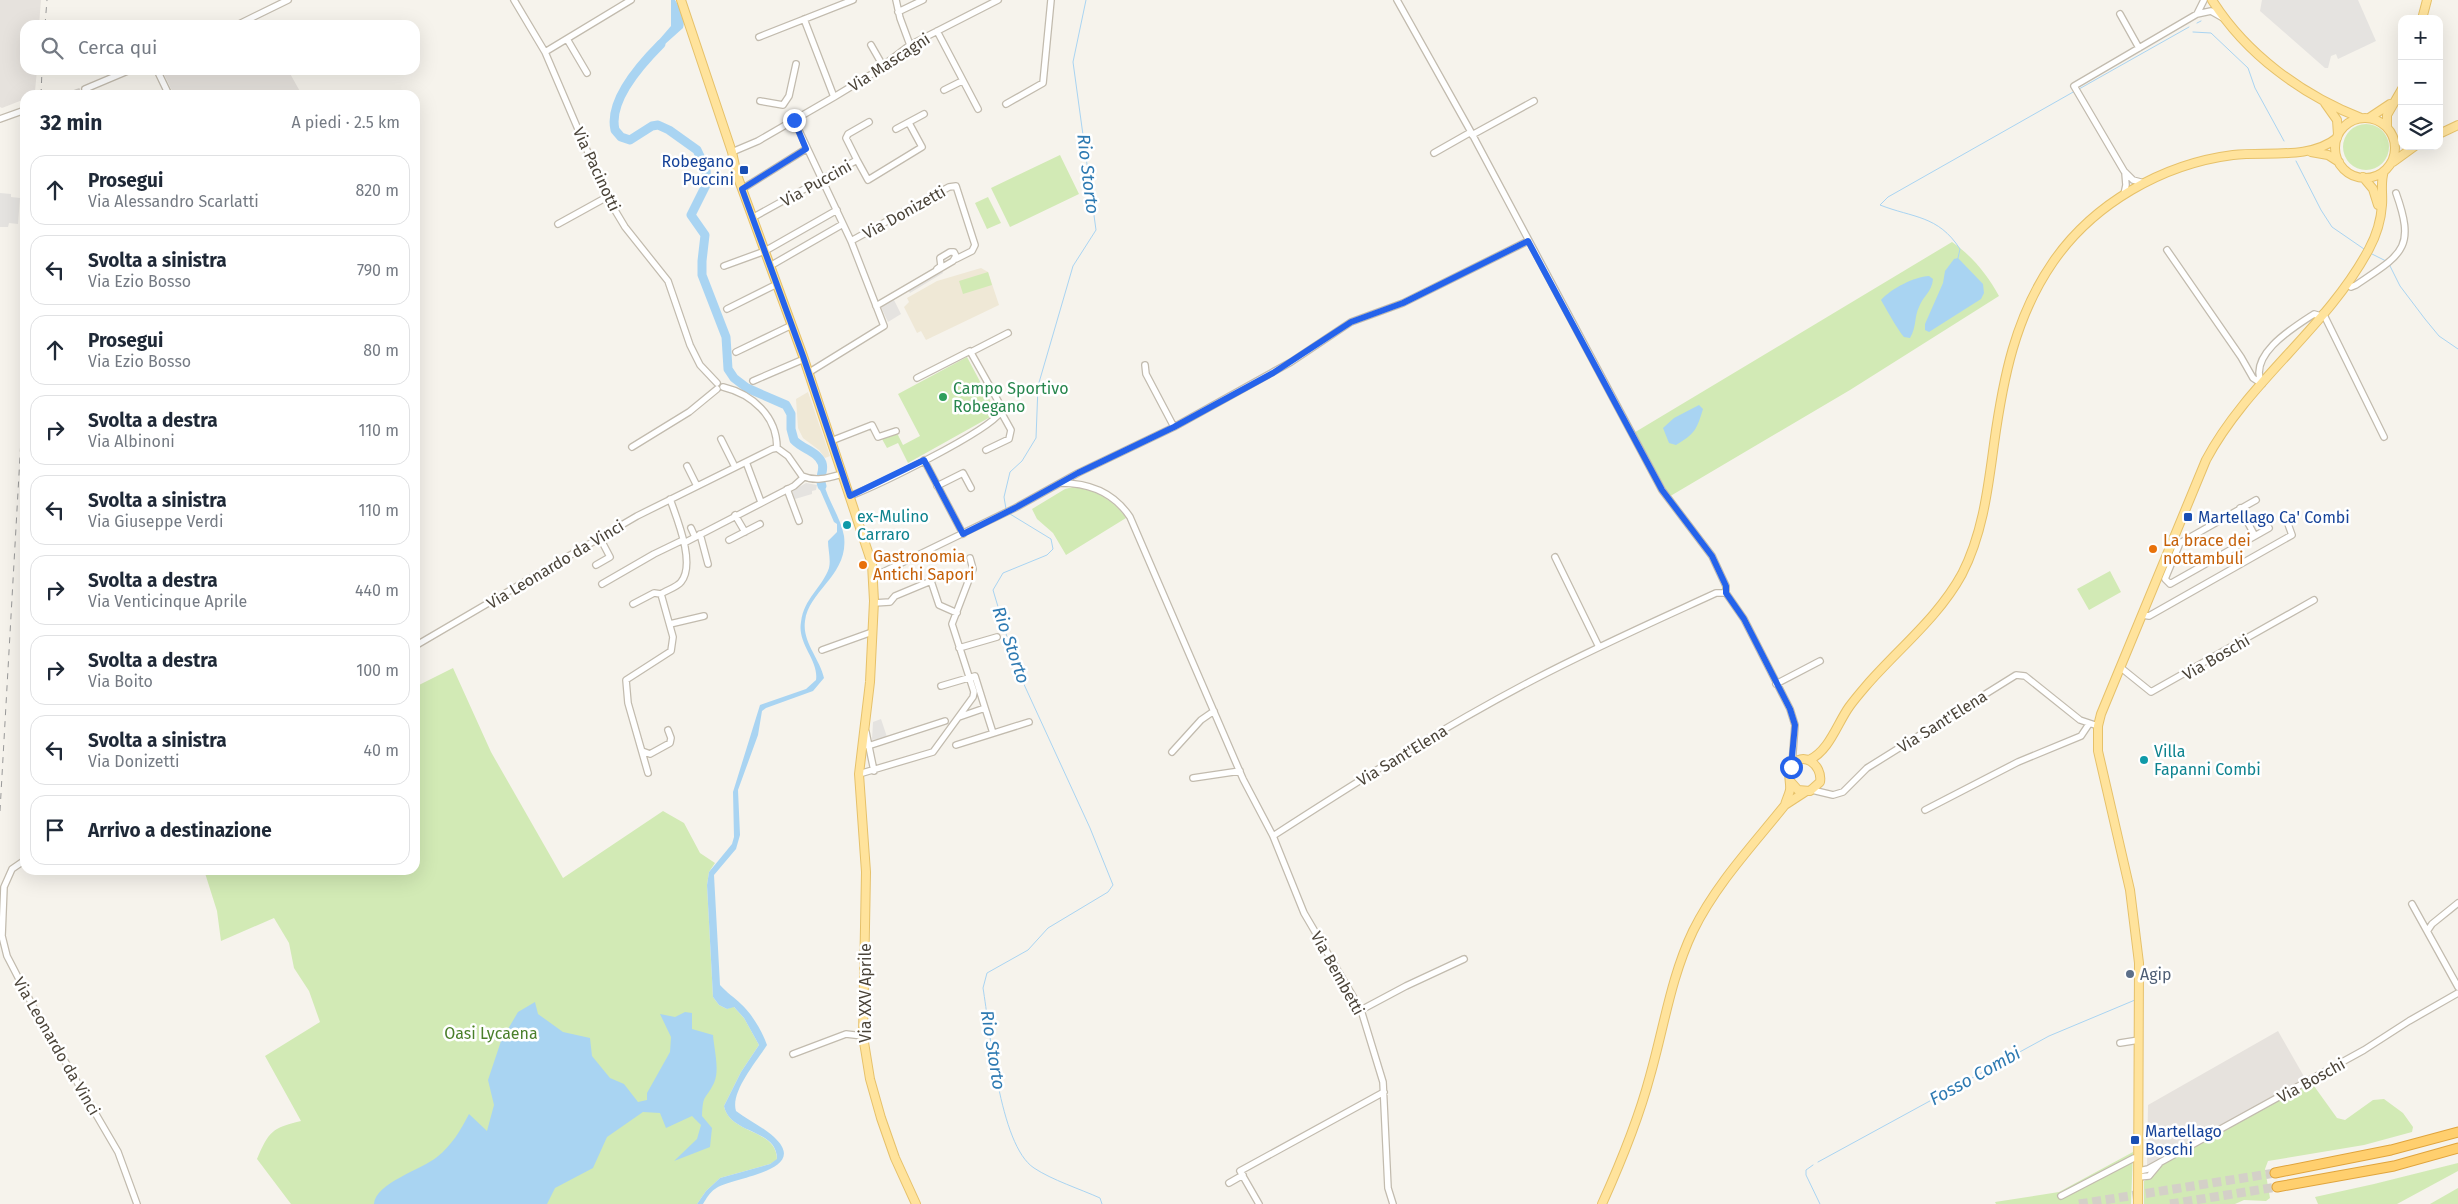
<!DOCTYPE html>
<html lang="it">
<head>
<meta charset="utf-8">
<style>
	:root { --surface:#fff; --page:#f6f6f7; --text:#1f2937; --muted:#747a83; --line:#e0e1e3 }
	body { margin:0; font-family:"Fira Sans",sans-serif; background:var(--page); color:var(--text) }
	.controls { position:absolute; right:15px; top:15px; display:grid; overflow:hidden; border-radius:10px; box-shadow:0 5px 20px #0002 }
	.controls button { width:45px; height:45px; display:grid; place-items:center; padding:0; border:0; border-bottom:1px solid var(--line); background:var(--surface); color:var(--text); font:25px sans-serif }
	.stop { position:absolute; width:15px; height:15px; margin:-11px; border:4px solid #2563eb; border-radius:50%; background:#fff }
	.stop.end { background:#2563eb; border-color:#fff; box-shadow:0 1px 5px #0008 }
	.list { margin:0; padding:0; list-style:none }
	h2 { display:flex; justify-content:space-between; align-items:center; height:65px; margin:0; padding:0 20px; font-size:21px }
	h2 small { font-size:16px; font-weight:400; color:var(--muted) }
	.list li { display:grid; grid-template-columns:32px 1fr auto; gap:15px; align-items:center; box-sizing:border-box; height:70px; margin:0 10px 10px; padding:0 10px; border:1px solid var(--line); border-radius:15px }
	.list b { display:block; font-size:19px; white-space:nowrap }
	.list p { margin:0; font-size:16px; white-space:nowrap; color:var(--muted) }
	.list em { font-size:16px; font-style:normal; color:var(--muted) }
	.icon { flex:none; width:28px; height:28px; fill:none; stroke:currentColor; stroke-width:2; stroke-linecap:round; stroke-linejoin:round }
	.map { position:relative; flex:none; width:2458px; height:1204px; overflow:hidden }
	.search { position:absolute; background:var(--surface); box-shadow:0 5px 20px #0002; left:20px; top:20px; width:400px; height:55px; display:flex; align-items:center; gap:12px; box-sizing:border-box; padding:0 18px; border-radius:15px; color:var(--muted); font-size:19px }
	.panel { position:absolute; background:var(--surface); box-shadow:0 5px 20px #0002; left:20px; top:90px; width:400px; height:785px; border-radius:15px }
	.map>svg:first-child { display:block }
	.industrial { fill:#e6e2dd }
	.education { fill:#efe8d6 }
	.green { fill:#d2eab5 }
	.parking { fill:#e5e3e0 }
	.water { fill:#a9d4f2 }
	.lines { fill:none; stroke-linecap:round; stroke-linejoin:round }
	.stream { stroke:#a9d4f2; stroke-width:1 }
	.river { stroke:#a9d4f2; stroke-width:9 }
	.minor-tunnel { stroke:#d4d0c8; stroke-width:5.5; stroke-dasharray:5.5 3; stroke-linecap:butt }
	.highway-tunnel { stroke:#d4d0c8; stroke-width:9; stroke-dasharray:9 4.5; stroke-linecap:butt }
	.minor-casing { stroke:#c2bbae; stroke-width:8 }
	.major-casing { stroke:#e6c16a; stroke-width:10 }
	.highway-casing { stroke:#e0a43c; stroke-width:11 }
	.minor { stroke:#fff; stroke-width:5.5 }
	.major { stroke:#ffe39c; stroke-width:8 }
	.highway { stroke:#ffcf6e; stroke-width:9 }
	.rail { stroke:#9a9a9a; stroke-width:1; stroke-dasharray:6 6; stroke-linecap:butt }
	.route { stroke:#2563eb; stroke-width:6 }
	.transit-dot { fill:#1a4fb4; stroke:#fff; stroke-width:2 }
	.leisure-dot { fill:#2e9e5b; stroke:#fff; stroke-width:2 }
	.culture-dot { fill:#0f9aa8; stroke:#fff; stroke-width:2 }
	.food-dot { fill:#e8710a; stroke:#fff; stroke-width:2 }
	.service-dot { fill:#5c6f8a; stroke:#fff; stroke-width:2 }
	.labels { text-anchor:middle; stroke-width:5; stroke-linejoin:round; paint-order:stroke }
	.street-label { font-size:16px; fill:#4b4439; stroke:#fff }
	.transit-label { font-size:16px; fill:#164399; stroke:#fff; text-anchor:start }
	.leisure-label { font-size:16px; fill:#27864d; stroke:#fff; text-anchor:start }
	.culture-label { font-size:16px; fill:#0d838f; stroke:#fff; text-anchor:start }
	.food-label { font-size:16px; fill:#c56008; stroke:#fff; text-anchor:start }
	.service-label { font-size:16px; fill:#4e5e75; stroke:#fff; text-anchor:start }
	.park-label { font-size:16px; fill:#4a7f2a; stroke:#fff }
	.water-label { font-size:18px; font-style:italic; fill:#2e7ab2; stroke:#fff }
</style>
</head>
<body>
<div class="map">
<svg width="2458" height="1204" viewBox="0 0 2458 1204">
	<rect width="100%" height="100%" fill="#f6f3ec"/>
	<!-- industrial -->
	<path class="industrial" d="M0 0H41L39 25H25V70H37L35 91 33 95H25V99L2 108 0 107Z
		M162 70H288L302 95H174Z
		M2278 1031 2306 1080 2147 1167 2148 1105Z"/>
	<!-- education -->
	<path class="education" d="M981 268 988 272 999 305 926 340 921 331 917 333 904 307 909 302 907 298 937 281Z
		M808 392 830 456 825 458 819 450 803 438 798 428 796 399Z"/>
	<!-- green -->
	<path class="green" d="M2343 147a23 23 0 1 1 46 0a23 23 0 1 1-46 0Z
		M1060 155 1079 194 1010 227 991 188Z
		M988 197 1001 223 987 229 975 203Z
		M1952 242C1972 256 1987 274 1999 296L1850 390 1667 498 1632 434Z
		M988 272 992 285 963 294 959 281Z
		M967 357 993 406 992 416 908 463 898 443 887 448 882 439 897 433 903 445 920 436 898 394Z
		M1073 487C1095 490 1113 499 1126 518L1066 555 1053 533 1037 519 1032 509 1065 489Z
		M2110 571 2121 592 2089 610 2077 589Z
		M453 668 491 752 563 878 663 811 684 823 700 853 715 863 709 872 707 885 713 997 719 1005 727 1009 733 1006 744 1018 759 1045 741 1072 724 1106C730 1135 777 1128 777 1160L770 1164 720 1178 706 1191 697 1204H291L257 1159C269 1131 272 1128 301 1121L265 1056 320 1022 309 991 294 968 289 943 274 918 221 941 217 911 204 870H415V687Z
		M2308 1084 2314 1086 2337 1118 2345 1120 2373 1100 2384 1099 2403 1113 2413 1127 2412 1132 2364 1145 2268 1161 2265 1169 2270 1198 2266 1201 2244 1200 2235 1204H2144V1181L2154 1176 2162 1165Z
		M2133 1152 2131 1204H1996L1995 1202 2059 1192Z
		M2458 1163V1171L2397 1204H2318L2315 1197 2374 1184Z
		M2458 1188V1204H2430Z"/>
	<!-- parking -->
	<path class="parking" d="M2262 0H2358L2376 41 2338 59 2336 54 2331 56 2328 68H2325L2260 11Z
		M0 193 11 194V197L20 198 18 224 9 223 8 227H0Z
		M942 270 943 273 910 293 908 290Z
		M894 300 901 314 888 322 881 307Z
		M806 483 817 485 816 490 812 491V494L795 499 792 491Z
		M881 719 887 737 872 740 873 722Z"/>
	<!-- water -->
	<path class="water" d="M671 0H675C680 8 686 18 683 28L655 53 652 48 671 26Z
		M1958 258 1983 284 1984 293 1981 299 1929 332 1925 330V324L1943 283 1945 271 1954 259Z
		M1929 276 1933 279C1932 292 1923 296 1919 307 1914 317 1917 326 1910 338L1904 337C1899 332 1885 307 1881 300 1892 288 1914 277 1929 276Z
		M1699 405 1703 409C1697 429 1695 434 1676 445L1669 443 1663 428 1674 418Z
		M823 481C828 501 841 518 844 536 849 575 809 590 805 621 802 642 820 659 824 678L813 691 766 708 762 711 758 735 738 790 740 835 736 849 714 875 720 985C727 993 734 997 741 1004 752 1014 762 1031 767 1045 757 1061 730 1092 736 1111 748 1120 763 1127 774 1137 812 1172 730 1177 715 1189 710 1192 706 1199 703 1204H697L706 1191 720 1178 770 1164 777 1159C777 1128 730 1135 724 1106L741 1072 759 1045 744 1018 734 1007 727 1009 719 1005 713 997 707 885 709 872 732 844 734 837 733 792 760 705 806 689 816 680C819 660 797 644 801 622 804 598 822 588 829 568 831 560 828 549 828 541L837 532V524L834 522 817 483Z
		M535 1002 538 1014 563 1032 590 1038 592 1056 610 1078 624 1084 638 1102 647 1100V1093L670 1052 671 1037 660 1014 675 1017 685 1012 692 1013V1029L713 1035C714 1049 720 1070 714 1083 705 1101 703 1093 702 1116L712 1128 710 1147 674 1161 697 1139 701 1125 692 1116 666 1128 660 1113 643 1112 607 1137 593 1168 555 1188 547 1204H374C375 1183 423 1169 437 1157 452 1145 460 1131 469 1114L487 1131 494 1105 488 1080 501 1041 518 1012Z"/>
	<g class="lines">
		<!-- stream -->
		<path class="stream" d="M2197 23 2201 21
			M2193 32 2211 33 2248 68 2255 88 2284 141
			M2079 89 2189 27
			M2296 161 2321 210 2332 227 2364 249
			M2370 253 2386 261
			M1958 258 1960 249C1938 215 1913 218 1880 205L1888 197 2075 91
			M2389 264 2400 286 2425 319 2439 336 2458 349
			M1006 509 1004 497 1010 472 1022 461 1036 438 1038 386 1073 266 1096 230 1073 62 1086 0
			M1010 514 1051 539 1053 549 1047 555 1003 573 993 590 1016 667 1090 828 1113 885 1108 892 1048 928 1028 950 987 973 983 988C990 1029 999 1145 1034 1168 1052 1180 1080 1189 1100 1198L1102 1204
			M1818 1162 2049 1036 2135 1000
			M1813 1165 1806 1170V1175L1820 1204"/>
		<!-- river -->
		<path class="river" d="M661 44C642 63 608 100 615 130L621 137 630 140 652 126 658 125 669 130 697 150 706 169 707 183 691 215 705 235 702 261V275L726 337 728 369 734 378 747 388 786 405 791 414V429L794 440C802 449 817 451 822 463 825 471 818 477 822 486"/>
		<!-- minor-tunnel -->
		<path class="minor-tunnel" d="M67 95 85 89"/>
		<!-- highway-tunnel -->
		<path class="highway-tunnel" d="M2079 1204 2275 1173
			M2170 1204 2277 1187"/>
		<defs>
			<path id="minor" d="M514 0 545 52 607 197 625 227 668 281 690 345 700 365 717 383
				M896 0 900 18 910 45
				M1397 0 1471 132 1662 490 1712 556 1726 586V593L1744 619 1790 709 1795 725 1792 765
				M898 12 923 0
				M2120 14 2139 48
				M2197 14 2204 0
				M804 19 834 97
				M237 25 288 0
				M937 31 978 109
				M759 37 853 0
				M567 39 587 73
				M871 45 883 66
				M545 52 631 0
				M157 70 169 95
				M85 89 130 70
				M944 90 962 81
				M760 101 783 105 789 96 796 64
				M1006 104 1043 83 1051 0
				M0 119 25 110
				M794 120 851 241 884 326 808 373
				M896 129 924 114
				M1472 135 1534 101
				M732 152 758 141 834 97 872 74 910 45 998 0
				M1434 153 1471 132
				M857 160 846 138 848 134 869 122
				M2144 183 2133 180 2124 171 2074 86 2197 14 2211 11 2225 19
				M742 189 806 149
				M2124 194 2126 185 2125 173
				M752 218 857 160 868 180 922 147 909 123
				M558 224 607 197
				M851 241 949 187 956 186 975 245 972 251 956 259
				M2167 250 2241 357 2253 378 2262 384
				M724 266 765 251 837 210
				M770 266 843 224
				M2347 284 2351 287 2356 285C2402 254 2416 249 2396 193
				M876 306 953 261 956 256 954 252H950L940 258 941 266 937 269
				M727 309 777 284
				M2323 313 2384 437
				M736 352 792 325
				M971 352 1008 333
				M1145 365 1146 374 1174 427
				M753 381 804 359
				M2262 384C2247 355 2294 327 2314 314L2321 316
				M723 387C752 394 777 416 777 448
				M721 439 735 467
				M831 441 872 425 878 437 896 431
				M632 447 689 412 717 389
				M777 448 788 456 802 476C816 482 828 478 842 474
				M986 450 1009 439 1011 430 1001 412
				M924 460 963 534
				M746 462 761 502
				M687 466 697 486
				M1061 483C1091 483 1114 493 1130 517L1243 779 1273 836 1304 913 1361 1010 1383 1082 1388 1188 1393 1204
				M937 486 963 473 971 488
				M787 489 799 521
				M850 496C878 485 986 433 1001 412L1002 408 970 351 917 378
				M2240 508 2255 536
				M735 515 745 532
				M691 528 695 537
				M700 534 708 564
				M729 540 760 524
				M2173 540 2180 543 2165 579 2170 584 2269 528
				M684 543 794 486 804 477
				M2180 543 2256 500
				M1555 557 1599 647
				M596 565 610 557 600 538
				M874 574 883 572 1015 508 1078 473 1174 427 1291 362 1351 322 1403 303 1528 241
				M602 584 654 554 683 540
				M874 603 890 602 895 596 931 581 939 605 957 613
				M633 604 654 593 661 594
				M2142 615 2149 616 2292 535 2288 524
				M670 624 704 616
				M415 646 637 516 772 449 777 448
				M959 648 997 637
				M822 650 872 632
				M2120 667 2151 692 2314 600
				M1776 684 1820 661
				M941 686 975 676 985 708 959 717
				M985 708 993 733
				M866 732 874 771
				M956 745 1029 722
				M868 746 945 721
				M642 751 650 754 670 743 671 738 668 730
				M1172 752 1201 720 1214 711
				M648 773 628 703 626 680 671 651 673 637 661 594C667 590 677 587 681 582 696 564 677 519 670 499
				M859 774 933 752 973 697 974 692 952 624 973 569 970 558
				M1193 778 1240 771
				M1812 790 1833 795 1843 792 1867 768 2016 675 2025 676 2080 720 2098 726
				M1925 810 2018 762 2081 736 2089 724
				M1273 836C1358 781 1445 726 1535 679 1594 648 1655 621 1716 593H1726
				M25 860 12 869 4 887 2 936 7 956 35 1010 118 1152 137 1204
				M2412 904 2458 987
				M2428 930 2432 924 2458 903
				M1361 1010 1406 986 1464 959
				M2120 1043 2139 1040
				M793 1054 846 1034 863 1036
				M2139 1171 2148 1169 2364 1050 2409 1021 2458 993
				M2138 1177 2149 1176 2159 1164
				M1229 1183 1243 1175
				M2061 1196 2134 1158H2139
				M1259 1204 1240 1171 1384 1092"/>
			<path id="major" d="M681 0 732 152 737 175 803 356 872 564 874 601 870 682 859 774 866 872 863 1036 870 1079 881 1118 895 1158 916 1204
				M2212 0C2246 54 2302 95 2361 118
				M2422 19 2427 0
				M2325 103 2337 120 2338 135
				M2369 118 2390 104
				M2335 148a30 30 0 1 1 60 0a30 30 0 1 1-60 0Z
				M2387 127V115L2402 89
				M2439 134 2458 125
				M2311 152 2328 155 2339 162
				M2393 162 2415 146
				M2363 177 2373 189 2378 205
				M1809 760C1829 751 1837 724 1849 707 1854 700 1860 693 1866 686 1898 649 1938 618 1962 574 1983 533 1988 488 1994 444 2003 379 2015 317 2053 262 2093 204 2162 164 2233 155 2266 151 2310 160 2337 138
				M1785 805 1805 792
				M1602 1204C1621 1162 1638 1121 1650 1076 1664 1027 1671 977 1693 931 1716 884 1753 845 1785 805 1786 800 1789 795 1790 790 1791 782 1787 774 1791 767 1802 749 1823 765 1820 782L1810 791 1798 790 1790 781
				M2138 1204 2139 963 2130 890 2098 751V726L2101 714 2206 460C2248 381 2327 328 2369 249 2376 236 2381 220 2382 205 2383 193 2380 183 2384 171"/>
			<path id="highway" d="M2275 1173 2391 1150 2458 1132
				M2277 1187 2394 1166 2458 1148"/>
		</defs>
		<!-- minor casing -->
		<use href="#minor" class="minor-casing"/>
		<!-- major casing -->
		<use href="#major" class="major-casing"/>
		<!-- highway casing -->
		<use href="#highway" class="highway-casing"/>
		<!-- minor -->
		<use href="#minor" class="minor"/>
		<!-- major -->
		<use href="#major" class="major"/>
		<!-- highway -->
		<use href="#highway" class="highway"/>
		<!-- rail -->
		<path class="rail" d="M45 25 47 0
			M41 95 42 70
			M0 811 25 368"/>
	</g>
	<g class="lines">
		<!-- route -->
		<path class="route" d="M794 120 806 149 742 189 803 356 850 496 924 460 963 534 1015 508 1078 473 1174 427 1273 373 1351 322 1403 303 1528 241 1662 490 1712 556 1726 586V593L1744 619 1790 709 1795 725 1791 767"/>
	</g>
	<!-- markers -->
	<g class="transit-dot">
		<rect x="739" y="165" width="10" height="10" rx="2.5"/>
		<rect x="2183" y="512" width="10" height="10" rx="2.5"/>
		<rect x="2130" y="1135" width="10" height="10" rx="2.5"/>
	</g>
	<circle class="leisure-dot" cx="943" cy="397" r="5"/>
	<g class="culture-dot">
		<circle cx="847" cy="525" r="5"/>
		<circle cx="2144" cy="760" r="5"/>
	</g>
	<g class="food-dot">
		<circle cx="2153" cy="549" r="5"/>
		<circle cx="863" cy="565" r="5"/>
	</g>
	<circle class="service-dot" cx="2130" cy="974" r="5"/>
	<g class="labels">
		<!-- street labels -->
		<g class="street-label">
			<text transform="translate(889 62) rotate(-33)" y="6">Via Mascagni</text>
			<text transform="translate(597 169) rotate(65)" y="6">Via Pacinotti</text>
			<text transform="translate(816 183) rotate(-29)" y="6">Via Puccini</text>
			<text transform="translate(904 212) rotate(-29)" y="6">Via Donizetti</text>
			<text transform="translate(555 564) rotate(-31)" y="6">Via Leonardo da Vinci</text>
			<text transform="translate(2216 657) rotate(-30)" y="6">Via Boschi</text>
			<text transform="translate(1942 721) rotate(-32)" y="6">Via Sant'Elena</text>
			<text transform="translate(1402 755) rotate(-31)" y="6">Via Sant'Elena</text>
			<text transform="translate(1338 973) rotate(61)" y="6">Via Bembetti</text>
			<text transform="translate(865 993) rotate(-90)" y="6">Via XXV Aprile</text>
			<text transform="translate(57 1046) rotate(60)" y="6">Via Leonardo da Vinci</text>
			<text transform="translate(2311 1080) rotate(-29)" y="6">Via Boschi</text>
		</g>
		<!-- transit labels -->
		<g class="transit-label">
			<text x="734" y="167" text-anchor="end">Robegano<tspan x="734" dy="18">Puccini</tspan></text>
			<text x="2198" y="523">Martellago Ca' Combi</text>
			<text x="2145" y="1137">Martellago<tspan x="2145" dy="18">Boschi</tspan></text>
		</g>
		<!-- leisure labels -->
		<g class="leisure-label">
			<text x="953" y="394">Campo Sportivo<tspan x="953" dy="18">Robegano</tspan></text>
		</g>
		<!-- culture labels -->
		<g class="culture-label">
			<text x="857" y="522">ex-Mulino<tspan x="857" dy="18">Carraro</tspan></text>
			<text x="2154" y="757">Villa<tspan x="2154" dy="18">Fapanni Combi</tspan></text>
		</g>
		<!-- food labels -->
		<g class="food-label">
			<text x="2163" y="546">La brace dei<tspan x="2163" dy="18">nottambuli</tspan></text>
			<text x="873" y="562">Gastronomia<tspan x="873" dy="18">Antichi Sapori</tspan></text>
		</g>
		<!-- service labels -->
		<g class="service-label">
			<text x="2140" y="980">Agip</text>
		</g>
		<!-- park labels -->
		<g class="park-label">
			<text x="491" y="1039">Oasi Lycaena</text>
		</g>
		<!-- water labels -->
		<g class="water-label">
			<text transform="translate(1088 174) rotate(83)" y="6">Rio Storto</text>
			<text transform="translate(1011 645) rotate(71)" y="6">Rio Storto</text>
			<text transform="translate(993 1050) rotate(81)" y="6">Rio Storto</text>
			<text transform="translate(1975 1076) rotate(-29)" y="6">Fosso Combi</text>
		</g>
	</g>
</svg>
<div class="controls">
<button>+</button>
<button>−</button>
<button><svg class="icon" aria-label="layers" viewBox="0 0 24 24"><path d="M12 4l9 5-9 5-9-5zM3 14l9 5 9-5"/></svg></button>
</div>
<div class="stop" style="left:1791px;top:767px"></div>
<div class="stop end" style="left:794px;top:120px"></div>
<div class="search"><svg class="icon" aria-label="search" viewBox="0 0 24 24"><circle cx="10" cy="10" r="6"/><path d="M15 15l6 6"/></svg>Cerca qui</div>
<section class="panel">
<h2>32 min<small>A piedi · 2.5 km</small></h2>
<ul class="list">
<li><svg class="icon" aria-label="ahead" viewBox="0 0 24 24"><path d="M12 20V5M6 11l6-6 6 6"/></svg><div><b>Prosegui</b><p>Via Alessandro Scarlatti</p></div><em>820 m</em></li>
<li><svg class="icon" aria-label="left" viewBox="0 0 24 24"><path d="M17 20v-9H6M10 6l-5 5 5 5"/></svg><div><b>Svolta a sinistra</b><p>Via Ezio Bosso</p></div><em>790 m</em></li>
<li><svg class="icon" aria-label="ahead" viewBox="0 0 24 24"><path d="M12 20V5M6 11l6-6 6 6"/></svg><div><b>Prosegui</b><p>Via Ezio Bosso</p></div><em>80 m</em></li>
<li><svg class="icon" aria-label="right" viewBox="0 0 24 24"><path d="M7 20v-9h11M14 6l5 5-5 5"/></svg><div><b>Svolta a destra</b><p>Via Albinoni</p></div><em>110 m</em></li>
<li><svg class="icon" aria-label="left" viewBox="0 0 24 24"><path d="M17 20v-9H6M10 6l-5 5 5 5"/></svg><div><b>Svolta a sinistra</b><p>Via Giuseppe Verdi</p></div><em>110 m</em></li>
<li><svg class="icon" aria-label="right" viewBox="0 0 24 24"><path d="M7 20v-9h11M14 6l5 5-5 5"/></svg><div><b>Svolta a destra</b><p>Via Venticinque Aprile</p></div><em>440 m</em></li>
<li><svg class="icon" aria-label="right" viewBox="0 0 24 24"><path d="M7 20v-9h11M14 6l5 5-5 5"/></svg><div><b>Svolta a destra</b><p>Via Boito</p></div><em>100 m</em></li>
<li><svg class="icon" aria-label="left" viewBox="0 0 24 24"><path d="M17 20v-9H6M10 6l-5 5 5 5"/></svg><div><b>Svolta a sinistra</b><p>Via Donizetti</p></div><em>40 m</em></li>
<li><svg class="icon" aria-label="arrive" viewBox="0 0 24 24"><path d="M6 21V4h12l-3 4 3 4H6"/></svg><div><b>Arrivo a destinazione</b></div></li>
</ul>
</section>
</div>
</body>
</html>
